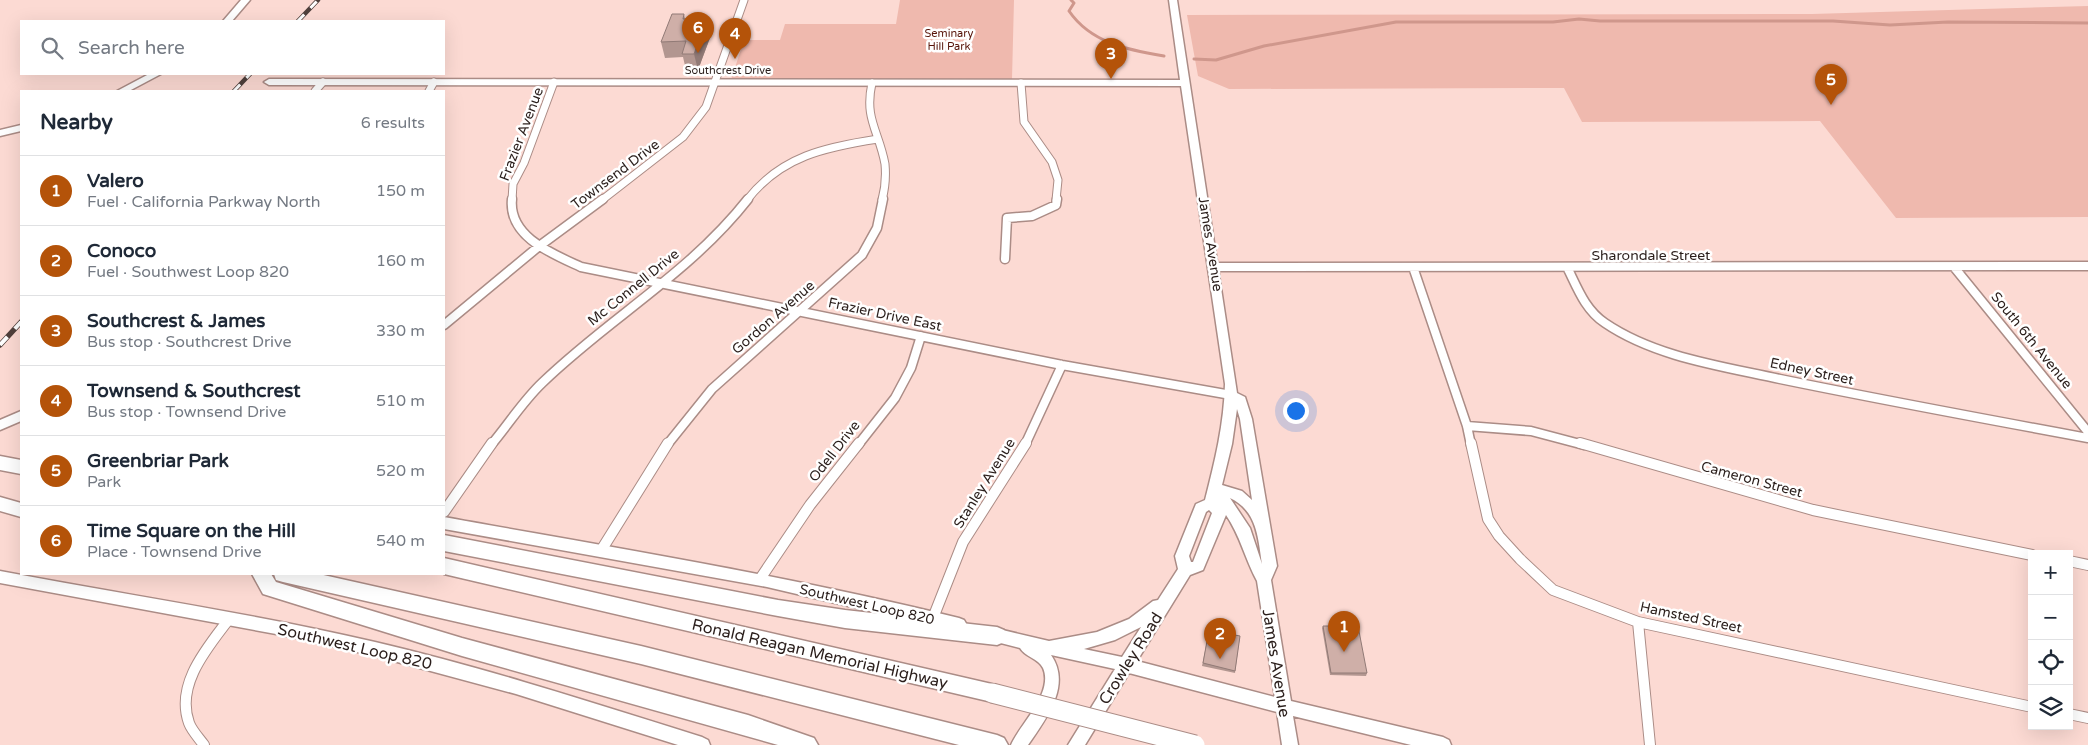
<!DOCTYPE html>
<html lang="en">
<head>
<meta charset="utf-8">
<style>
	:root { --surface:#fff; --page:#f6f6f7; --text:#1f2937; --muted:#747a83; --line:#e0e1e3; --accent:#b45309 }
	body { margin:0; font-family:"Varela Round",sans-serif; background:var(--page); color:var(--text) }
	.controls { position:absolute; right:15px; bottom:15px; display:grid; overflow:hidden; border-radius:0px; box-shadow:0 5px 20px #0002 }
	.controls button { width:45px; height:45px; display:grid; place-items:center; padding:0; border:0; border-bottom:1px solid var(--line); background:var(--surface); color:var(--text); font:25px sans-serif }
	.you { position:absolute; left:1295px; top:410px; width:18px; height:18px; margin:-12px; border:4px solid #fff; border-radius:50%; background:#1a73e8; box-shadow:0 0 0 8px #1a73e833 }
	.badge { display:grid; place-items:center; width:32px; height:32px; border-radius:50%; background:var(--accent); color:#fff; font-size:16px; font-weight:700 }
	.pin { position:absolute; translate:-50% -41px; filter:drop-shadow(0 1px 2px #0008) }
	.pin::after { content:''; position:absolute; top:26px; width:18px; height:15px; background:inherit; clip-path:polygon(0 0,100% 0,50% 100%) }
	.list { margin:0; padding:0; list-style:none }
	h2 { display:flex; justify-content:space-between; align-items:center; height:65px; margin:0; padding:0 20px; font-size:21px }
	h2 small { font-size:16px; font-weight:400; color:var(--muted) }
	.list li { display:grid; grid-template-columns:32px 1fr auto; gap:15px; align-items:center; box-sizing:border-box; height:70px; padding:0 20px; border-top:1px solid var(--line) }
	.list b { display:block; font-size:19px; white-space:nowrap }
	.list p { margin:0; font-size:16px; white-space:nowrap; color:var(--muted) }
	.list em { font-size:16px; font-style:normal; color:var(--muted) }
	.icon { flex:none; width:28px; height:28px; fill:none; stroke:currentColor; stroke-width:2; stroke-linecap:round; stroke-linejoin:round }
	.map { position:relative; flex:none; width:2088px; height:745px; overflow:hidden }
	.search { position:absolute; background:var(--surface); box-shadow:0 5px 20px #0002; left:20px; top:20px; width:425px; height:55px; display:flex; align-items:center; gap:12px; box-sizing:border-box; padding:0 18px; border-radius:0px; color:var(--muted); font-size:19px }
	.panel { position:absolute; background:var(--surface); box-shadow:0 5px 20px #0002; left:20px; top:90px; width:425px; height:485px; border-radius:0px }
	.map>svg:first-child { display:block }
	.green { fill:#efb9ae }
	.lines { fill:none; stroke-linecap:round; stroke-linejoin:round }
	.stream { stroke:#cf978c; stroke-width:3 }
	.street-far2-casing { stroke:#ab8c86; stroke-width:9 }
	.street-far1-casing { stroke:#ab8c86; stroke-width:11 }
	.street-casing { stroke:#ab8c86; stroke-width:12 }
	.secondary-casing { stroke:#ab8c86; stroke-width:3 }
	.highway-casing { stroke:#ab8c86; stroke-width:3 }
	.street-far2 { stroke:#fff; stroke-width:7 }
	.street-far1 { stroke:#fff; stroke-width:8 }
	.street { stroke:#fff; stroke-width:10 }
	.secondary { fill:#fff; fill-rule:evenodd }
	.highway { fill:#fff; fill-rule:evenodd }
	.rail-far1-casing { stroke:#50403c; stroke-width:4.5 }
	.rail-casing { stroke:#50403c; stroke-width:5.5 }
	.rail-far1 { stroke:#fff; stroke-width:3; stroke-dasharray:9; stroke-linecap:butt }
	.rail { stroke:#fff; stroke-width:4; stroke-dasharray:11; stroke-linecap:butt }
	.highway-bridge-casing { stroke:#ab8c86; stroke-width:21; stroke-linecap:butt }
	.highway-bridge { stroke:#fff; stroke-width:19 }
	.wall { fill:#b29690 }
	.shaded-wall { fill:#917a76 }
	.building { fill:#cfafa8; stroke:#917a76 }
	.labels { text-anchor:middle; stroke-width:5; stroke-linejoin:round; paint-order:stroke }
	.far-park-label { font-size:11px; fill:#571409; stroke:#fff }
	.far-street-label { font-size:11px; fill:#2a1e1b; stroke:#fff }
	.street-label { font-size:14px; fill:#2a1e1b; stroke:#fff }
	.near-street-label { font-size:16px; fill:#2a1e1b; stroke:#fff }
</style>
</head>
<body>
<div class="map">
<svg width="2088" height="745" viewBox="0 0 2088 745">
	<rect width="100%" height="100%" fill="#fcdad3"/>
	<!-- green -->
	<path class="green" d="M900 0H1014L1012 79 731 80 744 40H780L785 24H896Z
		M2088 6V217L1896 218 1820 121 1582 122 1564 88 1229 89 1198 76 1187 15 1812 14Z"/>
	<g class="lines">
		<!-- stream -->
		<path class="stream" d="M1071 0 1074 3 1069 11C1091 43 1128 50 1164 56
			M1194 59 1216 60 1264 46 1396 22H1553L1579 19 1600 21H1833L1890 25 1948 22 2088 23"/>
		<defs>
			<path id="street-far2" d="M872 83C864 119 879 131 885 164 886 175 885 189 882 200
				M1021 83 1024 122 1052 162 1058 180 1056 200
				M315 91 323 82
				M429 91 434 82
				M512 200 513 184 524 163 554 82
				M602 200 683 137 706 107 744 0
				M747 200C781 156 826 147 878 139"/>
			<path id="street-far1" d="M512 199C508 237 553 254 581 267L1062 365 1231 395
				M1005 259 1007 218 1032 216 1056 205 1057 199
				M1214 267 2088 266
				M1413 267 1467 426 1471 445
				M1567 267C1577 287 1585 310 1605 323 1655 357 1721 366 1780 379 1882 400 1985 419 2088 438
				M1954 267 2088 432
				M444 325 538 247 603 199
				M1467 426 1531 431 1584 445
				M491 445C508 425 523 401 542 383 609 318 689 274 748 199
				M667 445 712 389 862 255 877 228 883 199
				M858 445 895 398 911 368 921 336
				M1025 445 1062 365"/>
			<path id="street" d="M1471 443 1488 519 1499 536 1520 559 1553 590 1638 622 2032 707
				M1580 443 1813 510 2032 555
				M444 512 492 443
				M602 549 668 443
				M2069 561 2088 565
				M760 579 810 505 859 443
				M933 618 963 542 1026 443
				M1638 622 1650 745
				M2069 714 2088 718
				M204 745C199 738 192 731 189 723 175 684 208 647 229 619"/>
			<path id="secondary" d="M241 0H250L232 21H223Z
				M1169 0H1177L1237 393 1245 397 1252 419 1277 566 1271 580 1291 701 1443 737 1449 740 1451 745H1411L1293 716 1298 745H1282L1277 712 1129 673 1085 745H1068L1115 669 1051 655C1072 685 1046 719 1028 745H1011C1020 724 1054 693 1043 668 1038 658 1025 657 1020 648L985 639 982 634 985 629 990 627 1049 641 1097 632 1129 619 1153 601 1158 600 1178 569 1175 556 1196 504 1205 500C1215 461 1224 424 1225 384L1181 86 269 85 264 82 269 79 1180 80ZM1237 409 1240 419 1252 500 1242 491 1222 485 1232 444ZM1230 498C1257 511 1258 537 1262 564L1250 528ZM1209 510 1212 513 1193 562H1191L1189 556 1206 512ZM1226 515C1240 535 1245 559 1257 581L1275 697 1137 661 1190 575 1203 570ZM1141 627 1122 657 1084 649 1115 640Z
				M149 74H161L129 91H117Z
				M21 125V131L0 136V130Z
				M21 411V421L0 430V420Z
				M444 517C616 548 789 576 959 618L964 620 967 625 964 630 959 632 767 587 444 529Z
				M0 571C125 595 251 613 375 642 486 668 594 703 702 737L708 740 710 745H678L516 694 375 656 287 636 0 583Z"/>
			<path id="highway" d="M0 456 21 460V474L0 470Z
				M0 497 21 503V517L0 511Z
				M444 535 778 600 845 610 997 627 1004 630 1007 636 1004 642 997 645 845 628 778 616 444 551Z
				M444 558 992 684 999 686 1002 693 999 700 992 702 444 574Z
				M252 574H271L276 582 462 638 748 715 814 738 818 745H778L462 656 263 594Z
				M274 574H319L641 646 997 735 1004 738 1008 745H959L641 664 283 582 276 580Z"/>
		</defs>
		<!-- street-far2 casing -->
		<use href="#street-far2" class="street-far2-casing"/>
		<!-- street-far1 casing -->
		<use href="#street-far1" class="street-far1-casing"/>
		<!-- street casing -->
		<use href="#street" class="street-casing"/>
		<!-- secondary casing -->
		<use href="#secondary" class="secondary-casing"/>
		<!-- highway casing -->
		<use href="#highway" class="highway-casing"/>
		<!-- street-far2 -->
		<use href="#street-far2" class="street-far2"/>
		<!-- street-far1 -->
		<use href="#street-far1" class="street-far1"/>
		<!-- street -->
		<use href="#street" class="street"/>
		<!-- secondary -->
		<use href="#secondary" class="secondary"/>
		<!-- highway -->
		<use href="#highway" class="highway"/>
		<defs>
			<path id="rail-far1" d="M298 21 318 0
				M234 91 250 74"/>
			<path id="rail" d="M0 345 21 322"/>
		</defs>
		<!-- rail-far1 casing -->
		<use href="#rail-far1" class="rail-far1-casing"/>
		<!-- rail casing -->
		<use href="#rail" class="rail-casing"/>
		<!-- rail-far1 -->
		<use href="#rail-far1" class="rail-far1"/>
		<!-- rail -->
		<use href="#rail" class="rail"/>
		<defs>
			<path id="highway-bridge" d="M992 693 1195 745"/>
		</defs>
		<!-- highway-bridge casing -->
		<use href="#highway-bridge" class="highway-bridge-casing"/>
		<!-- highway-bridge -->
		<use href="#highway-bridge" class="highway-bridge"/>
	</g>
	<!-- wall -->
	<path class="wall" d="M684 14 685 19H707L711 35 698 70H686L683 57 665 58 661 42Z
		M1323 626 1367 673 1366 676 1330 675 1322 628Z
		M1209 630 1240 636 1235 673 1202 666Z"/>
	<!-- shaded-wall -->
	<path class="shaded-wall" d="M707 19 711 35 698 70 694 54Z"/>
	<!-- building -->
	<path class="building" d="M672 14H684L683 19H707L694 54H682L686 41 661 42Z
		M1323 626H1358L1367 673H1331Z
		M1209 630 1240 636 1235 671 1203 663Z"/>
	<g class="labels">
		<!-- far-park labels -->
		<g class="far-park-label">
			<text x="949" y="37">Seminary<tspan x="949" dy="13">Hill Park</tspan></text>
		</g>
		<!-- far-street labels -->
		<g class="far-street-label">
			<text x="728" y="74">Southcrest Drive</text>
		</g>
		<!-- street labels -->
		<g class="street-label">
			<text transform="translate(521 134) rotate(-69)" y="5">Frazier Avenue</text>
			<text transform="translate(615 174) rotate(-37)" y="5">Townsend Drive</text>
			<text transform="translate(1211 244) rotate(81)" y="5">James Avenue</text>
			<text x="1651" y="260">Sharondale Street</text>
			<text transform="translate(633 287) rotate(-39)" y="5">Mc Connell Drive</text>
			<text transform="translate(885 314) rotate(12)" y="5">Frazier Drive East</text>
			<text transform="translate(773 317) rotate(-41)" y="5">Gordon Avenue</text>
			<text transform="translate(2032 340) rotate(51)" y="5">South 6th Avenue</text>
			<text transform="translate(1812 371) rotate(12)" y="5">Edney Street</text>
			<text transform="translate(834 451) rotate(-52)" y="5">Odell Drive</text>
			<text transform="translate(1752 479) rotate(15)" y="5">Cameron Street</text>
			<text transform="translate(984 483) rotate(-58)" y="5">Stanley Avenue</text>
			<text transform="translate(867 604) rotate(13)" y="5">Southwest Loop 820</text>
			<text transform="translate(1691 617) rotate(12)" y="5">Hamsted Street</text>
		</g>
		<!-- near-street labels -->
		<g class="near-street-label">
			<text transform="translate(355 646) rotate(13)" y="6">Southwest Loop 820</text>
			<text transform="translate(820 653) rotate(13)" y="6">Ronald Reagan Memorial Highway</text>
			<text transform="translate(1130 658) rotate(-58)" y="6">Crowley Road</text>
			<text transform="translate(1277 663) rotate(81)" y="6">James Avenue</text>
		</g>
	</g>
</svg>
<div class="controls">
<button>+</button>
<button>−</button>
<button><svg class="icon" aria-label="locate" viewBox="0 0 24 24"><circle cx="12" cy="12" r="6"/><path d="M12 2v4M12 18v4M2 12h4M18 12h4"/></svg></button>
<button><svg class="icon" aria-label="layers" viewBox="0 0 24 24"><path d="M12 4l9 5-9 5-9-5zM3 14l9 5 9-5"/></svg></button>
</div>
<div class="you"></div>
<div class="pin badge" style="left:1344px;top:652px">1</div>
<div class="pin badge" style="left:1220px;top:659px">2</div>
<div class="pin badge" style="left:1111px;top:79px">3</div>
<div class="pin badge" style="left:735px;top:59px">4</div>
<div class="pin badge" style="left:1831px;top:105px">5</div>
<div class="pin badge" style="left:698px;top:53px">6</div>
<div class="search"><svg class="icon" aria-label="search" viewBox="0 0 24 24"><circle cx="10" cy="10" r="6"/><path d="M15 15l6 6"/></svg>Search here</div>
<section class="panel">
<h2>Nearby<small>6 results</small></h2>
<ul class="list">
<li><span class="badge">1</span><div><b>Valero</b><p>Fuel · California Parkway North</p></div><em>150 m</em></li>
<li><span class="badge">2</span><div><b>Conoco</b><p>Fuel · Southwest Loop 820</p></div><em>160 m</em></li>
<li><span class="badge">3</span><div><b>Southcrest &amp; James</b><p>Bus stop · Southcrest Drive</p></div><em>330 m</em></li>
<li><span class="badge">4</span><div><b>Townsend &amp; Southcrest</b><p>Bus stop · Townsend Drive</p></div><em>510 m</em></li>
<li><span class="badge">5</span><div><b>Greenbriar Park</b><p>Park</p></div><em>520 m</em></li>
<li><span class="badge">6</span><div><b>Time Square on the Hill</b><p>Place · Townsend Drive</p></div><em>540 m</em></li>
</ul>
</section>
</div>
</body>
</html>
